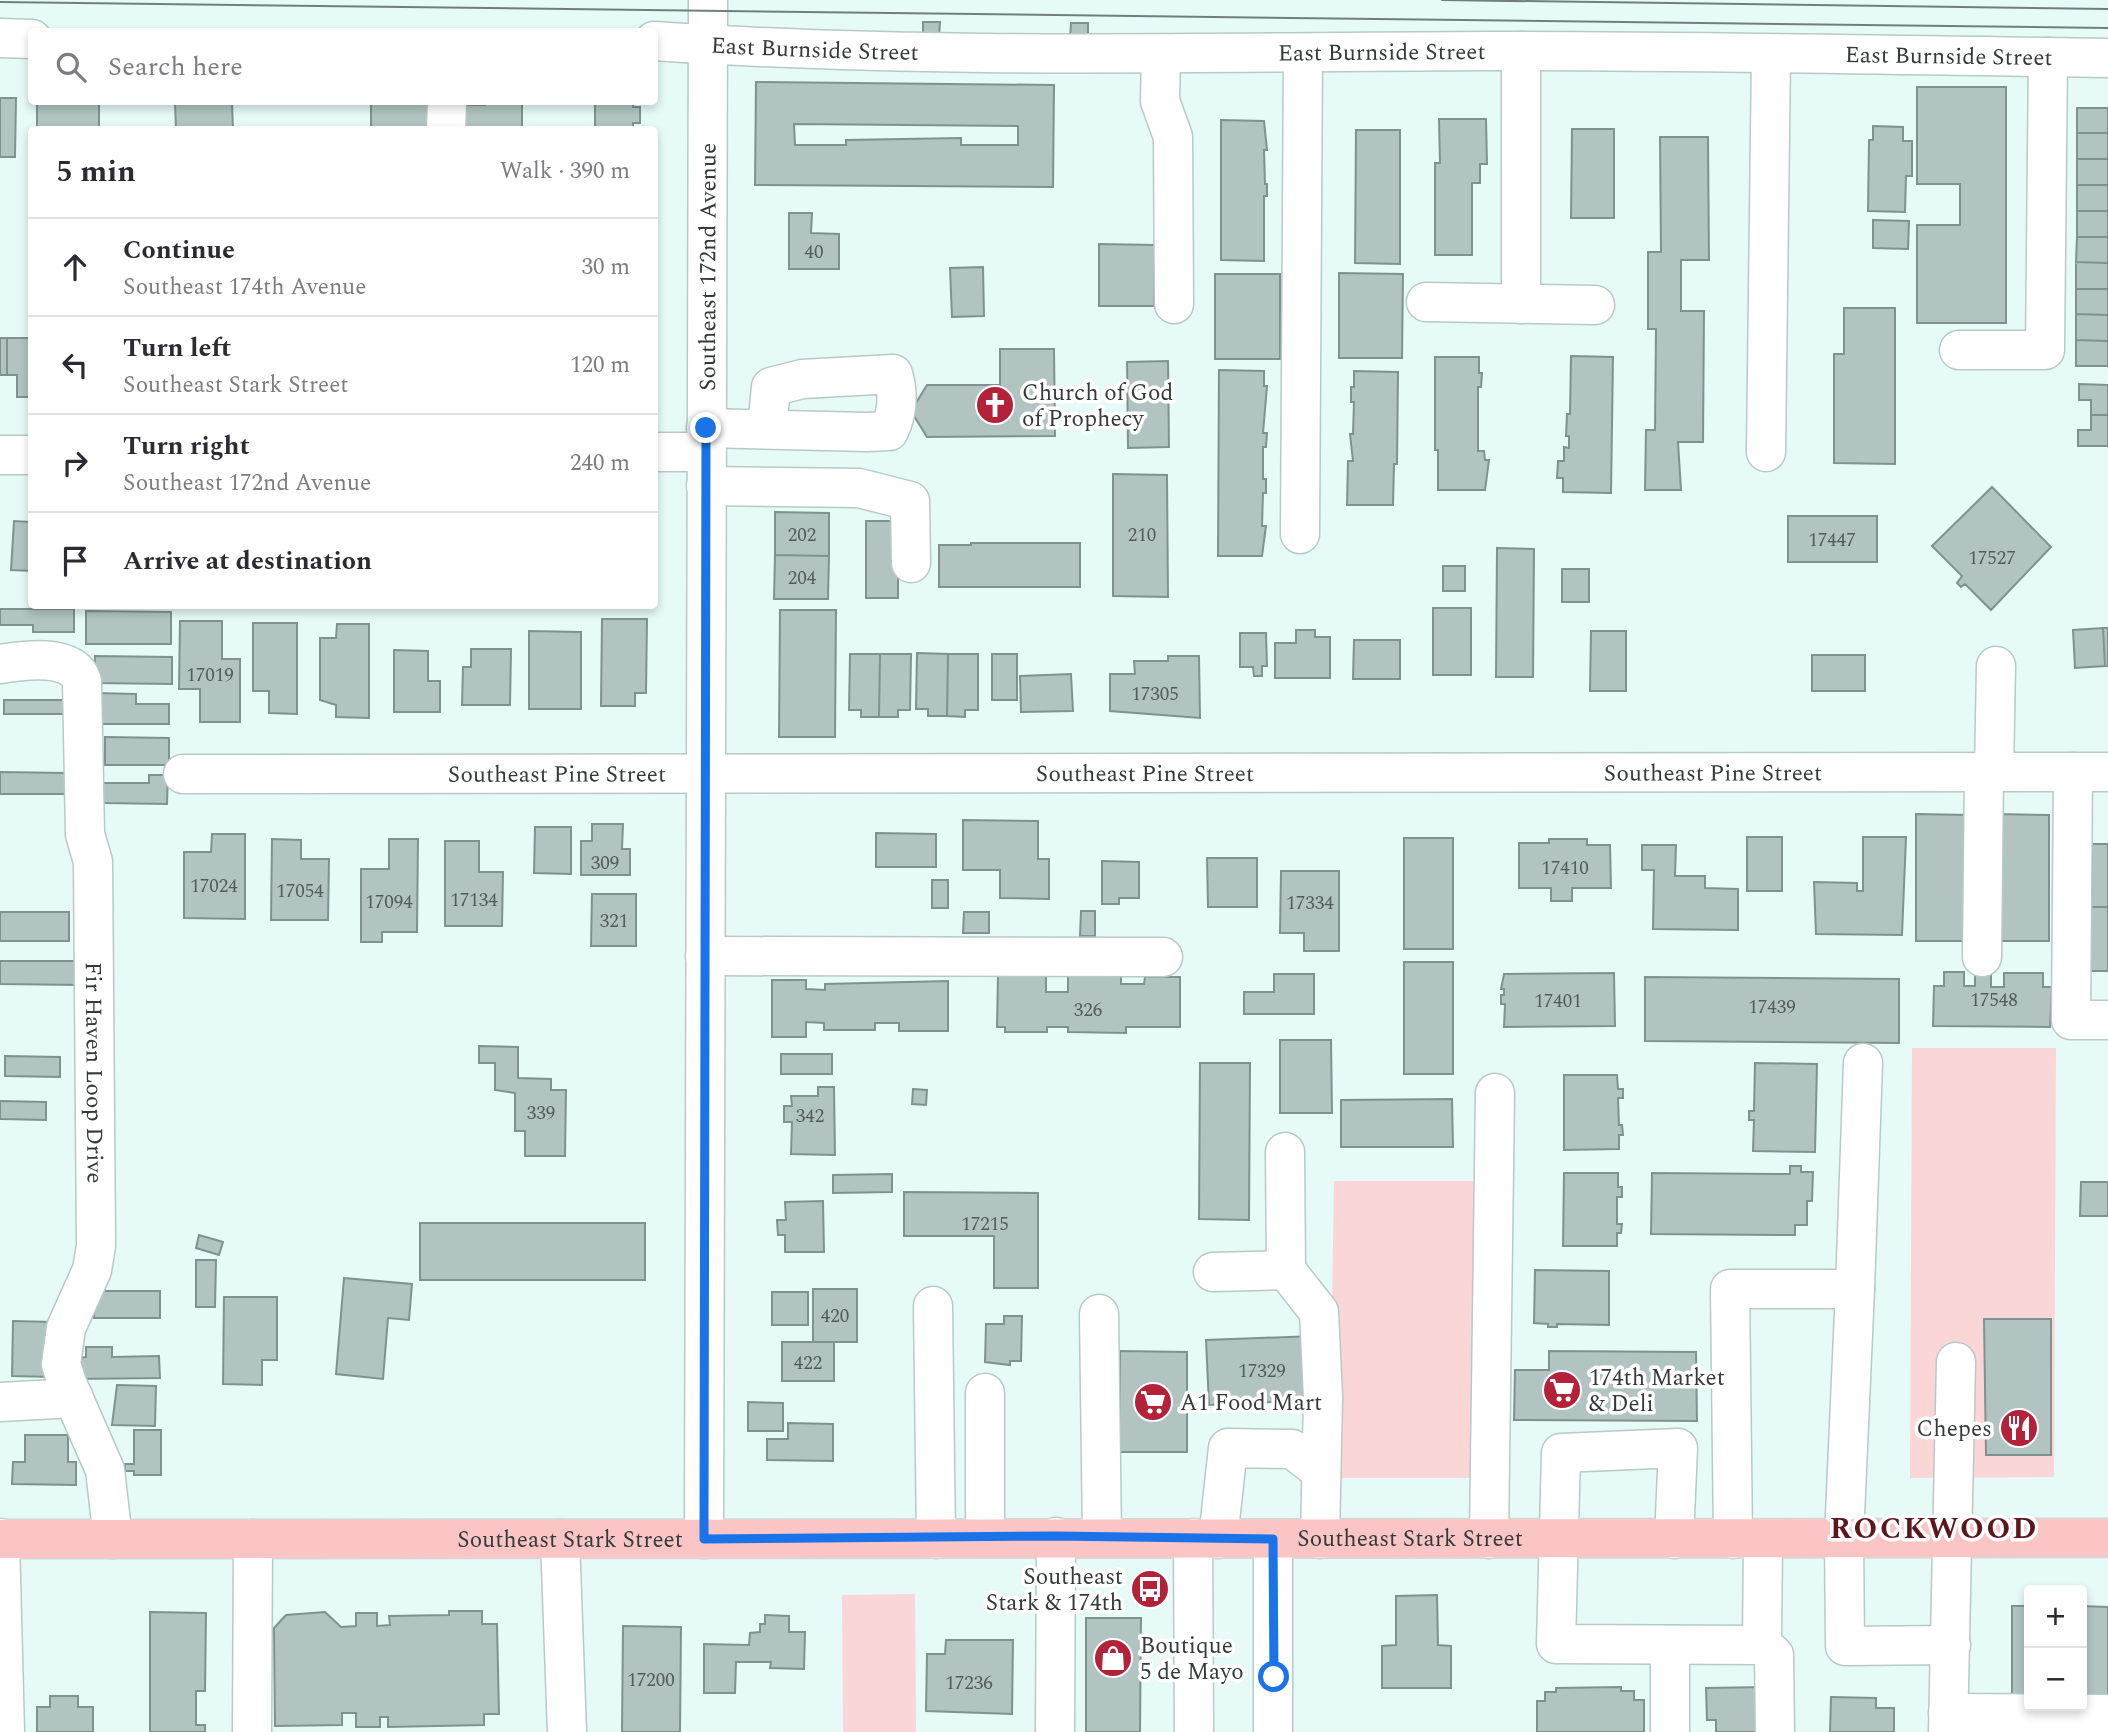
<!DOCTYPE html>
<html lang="en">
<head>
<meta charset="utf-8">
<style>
	:root { --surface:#fff; --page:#f7f7f7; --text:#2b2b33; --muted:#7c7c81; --line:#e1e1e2 }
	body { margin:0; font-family:Spectral,serif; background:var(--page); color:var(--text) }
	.controls { position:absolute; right:21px; bottom:21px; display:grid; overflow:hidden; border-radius:7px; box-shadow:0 4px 10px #0003 }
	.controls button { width:63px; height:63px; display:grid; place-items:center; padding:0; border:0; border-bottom:2px solid var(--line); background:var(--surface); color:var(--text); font:35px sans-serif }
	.stop { position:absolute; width:21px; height:21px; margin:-16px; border:5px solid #1a73e8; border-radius:50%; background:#fff }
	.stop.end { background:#1a73e8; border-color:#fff; box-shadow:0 2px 7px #0008 }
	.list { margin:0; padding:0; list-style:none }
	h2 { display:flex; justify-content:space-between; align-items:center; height:91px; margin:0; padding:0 28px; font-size:30px }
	h2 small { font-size:23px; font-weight:400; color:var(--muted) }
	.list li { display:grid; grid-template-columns:46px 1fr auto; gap:21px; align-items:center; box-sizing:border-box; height:98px; padding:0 28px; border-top:2px solid var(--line) }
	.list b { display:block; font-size:26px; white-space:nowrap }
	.list p { margin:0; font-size:23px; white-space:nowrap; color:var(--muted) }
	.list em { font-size:23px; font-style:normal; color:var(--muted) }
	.icon { flex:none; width:38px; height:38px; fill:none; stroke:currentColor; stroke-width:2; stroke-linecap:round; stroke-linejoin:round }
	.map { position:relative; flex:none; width:2108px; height:1732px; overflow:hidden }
	.search { position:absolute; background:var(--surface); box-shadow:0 4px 10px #0003; left:28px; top:28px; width:630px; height:77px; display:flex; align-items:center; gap:18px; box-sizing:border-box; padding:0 24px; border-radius:7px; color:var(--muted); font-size:26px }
	.panel { position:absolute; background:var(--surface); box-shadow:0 4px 10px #0003; left:28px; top:126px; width:630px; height:483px; border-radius:7px }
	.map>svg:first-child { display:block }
	.green { fill:#fad6d6 }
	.building { fill:#b1c4c1; stroke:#809290; stroke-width:2; fill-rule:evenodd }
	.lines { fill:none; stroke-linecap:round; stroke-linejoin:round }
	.minor-casing { stroke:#b7cac7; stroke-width:41 }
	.major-casing { stroke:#d6d8d7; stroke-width:41 }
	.minor { stroke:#fff; stroke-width:38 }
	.major { stroke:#fbc5c6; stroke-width:38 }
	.tram { stroke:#727e7c; stroke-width:2 }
	.route { stroke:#1a73e8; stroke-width:9 }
	.labels { text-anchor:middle; stroke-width:7; stroke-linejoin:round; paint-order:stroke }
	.number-label { font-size:19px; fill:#525c5b }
	.street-label { font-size:23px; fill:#333a39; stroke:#fff }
	.poi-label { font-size:23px; fill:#333a39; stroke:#fff; text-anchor:start }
	.district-label { font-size:30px; font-weight:bold; letter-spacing:2px; fill:#5c171e; stroke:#fff }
</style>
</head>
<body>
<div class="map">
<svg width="2108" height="1732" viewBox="0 0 2108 1732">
	<rect width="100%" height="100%" fill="#e6faf7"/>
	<!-- green -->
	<path class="green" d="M1912 1048H2056L2054 1477 1910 1478Z
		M1334 1181H1481L1480 1478H1336L1332 1310Z
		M915 1594 916 1732H843L842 1595Z"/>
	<!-- building -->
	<path class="building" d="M923 22H940L939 37 923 36Z
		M1071 23H1088V39H1070Z
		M756 82 1054 85 1053 187 755 185ZM794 124 1018 126V145H961V138L846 140V145H795Z
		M1917 87H2006V323H1917V225H1960V184H1917Z
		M0 98H16L15 157H0Z
		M37 102H99V130H37Z
		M175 102H232L233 130H176Z
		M371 102H428L429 130H371Z
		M485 102H522V130H465V105H485Z
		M595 102H633V107H640V123H633V130H595Z
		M2077 108H2108V133H2077Z
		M1439 119H1486L1487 164H1480V183H1472V255H1435V163H1440Z
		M1221 120 1264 121 1267 150H1264L1265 184H1267V196H1264V261L1221 260Z
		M1873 126 1903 127V141H1912V176H1906L1905 212 1868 211 1869 140H1873Z
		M1572 129H1614V218H1571Z
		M1356 130H1400V264L1355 263Z
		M2077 133H2108V159H2077Z
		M1660 137H1708L1709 260H1681V311H1704L1703 442H1678L1681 490H1645L1646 430H1655L1656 329H1648V252H1661Z
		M2077 159H2108V185H2077Z
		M2077 185H2108V211H2077Z
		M2077 211H2108V237H2077Z
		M789 213H812L811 233 839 234V269H789Z
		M1873 220 1909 221 1908 249 1873 248Z
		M2077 237H2108V263L2076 262Z
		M1099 244 1155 245 1154 306H1099Z
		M2076 262 2108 263V289H2076Z
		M983 267 984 316 952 317 950 268Z
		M1339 273 1403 274 1402 358H1339Z
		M1215 274H1280V359H1215Z
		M2076 289H2108V315L2076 314Z
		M1844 308H1895V464L1834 463V354H1844Z
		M2076 314 2108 315V341L2076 340Z
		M0 338H7V375H0Z
		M7 338H32V397H17V375H7Z
		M2076 340 2108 341V366H2076Z
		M1000 349H1054L1055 436 927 437 911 411 927 385H1000Z
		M1571 356 1613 357 1611 493 1563 492V478H1557L1558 461H1564V447L1569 448V436H1566L1567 414H1570Z
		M1435 357H1479V373H1482L1481 387H1478V451H1484L1485 460H1489L1485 490H1438V450H1435Z
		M1168 361 1169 447 1128 448 1127 362Z
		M1219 370 1264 371V386H1267L1263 433H1267L1266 447H1263V479H1266V493H1263L1262 526H1266L1262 556H1218Z
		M1354 371 1398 372 1397 464H1394L1393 505H1347L1348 461H1353L1350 434H1353L1354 402H1351V387H1354Z
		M2079 384 2108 385V415H2091V400H2079Z
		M2091 415H2108V446H2078V430H2091Z
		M1113 474 1167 475 1168 597 1113 596Z
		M1992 487 2051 547 1991 610 1965 584 1961 587 1957 583 1962 576 1932 546Z
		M775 512 829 513V556L775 555Z
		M31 513 32 571 11 570 14 521 31 522Z
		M1788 516H1877V562H1788Z
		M866 521H898V598H866Z
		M971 543H1080V587H939V545H971Z
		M1497 548 1534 549 1533 677H1496Z
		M775 555 829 556 828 599H774Z
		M1443 566H1465V591H1443Z
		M1562 569H1589V602H1562Z
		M1433 608H1471V675H1433Z
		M0 609H74V632H33V625H0Z
		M780 610H836L835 737H779Z
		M86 611 171 612V644H86Z
		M602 619H647L646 693H635V706H601Z
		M180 621H222V659H240V722H200V689H179Z
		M253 623H297V714L269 713V691H253Z
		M337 624H369V718L336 717V705L320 700V638H336Z
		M2103 628 2105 666 2075 668 2073 630Z
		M2103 628H2108V666H2105Z
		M1296 630H1315V637H1330V678H1275V643H1296Z
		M529 631 581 632V709H529Z
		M1591 631H1626V691H1590Z
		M1240 633H1266L1267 666H1262V676H1254L1253 667H1240Z
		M1354 640H1400V679H1353Z
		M471 649H511L510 705H462L463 667H471Z
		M394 650 428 651V681H440V712H394Z
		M917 653 948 654 947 716H928V709H916Z
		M850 654H880L879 717H861V710H849Z
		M880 654H911L910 710H898V717H879Z
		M948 654H978V710H965V717L947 716Z
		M992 654H1017V700H992Z
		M1812 655H1865V691H1812Z
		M95 656 172 657V684L94 683Z
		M1168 656H1199L1200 718 1110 711V674H1135L1134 661H1168Z
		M1071 674 1073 711 1021 712 1020 676Z
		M93 693 136 694V704H169V724H93Z
		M4 700H69V714H4Z
		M105 737 169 738V765H105Z
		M0 772 66 773V794H0Z
		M149 775H168L167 804 103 803V783H149Z
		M1916 814 1970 815V941H1916Z
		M1995 814 2049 815V941H1995Z
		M963 820 1038 821V859H1049V899L1000 898V870H963Z
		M592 824H623L622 849H630V875H581V841H592Z
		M535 827H571V874L534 873Z
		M876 833 936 834V867H876Z
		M212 834H245V919L184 918V852H211Z
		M1747 837H1782V891H1747Z
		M1863 837H1906L1902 935 1816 934 1814 882 1857 883V891H1863Z
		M1404 838H1453V949H1404Z
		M272 839 301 840V859H329L328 920H271Z
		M389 839H418L417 932H382V942H361V869H389Z
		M1549 839H1587V845H1610L1611 888H1572V901H1551V888H1519V843H1549Z
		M445 841H479V872H503L502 926H445Z
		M2092 844H2108V907H2091Z
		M1642 845H1676L1675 876H1705V888L1738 889V930L1653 929 1654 870H1642Z
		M1207 858H1257V907H1208Z
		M1102 861 1139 862V898H1119V904H1102Z
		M1281 871H1339V951H1304V933H1280Z
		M932 880H948V908H932Z
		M592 894H636V946H591Z
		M2091 907H2108V971H2090Z
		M1081 911H1095V936H1080Z
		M0 912H69V941H0Z
		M964 912H989V933H963Z
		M0 961H79V985L0 984Z
		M1404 962H1453V1074H1404Z
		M1944 972H1964V986H1975V973H1991V987H2004V973H2043V987H2052L2050 1027 1933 1026 1934 986H1944Z
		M1614 973 1615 1026 1504 1027 1505 1004H1501V995H1504V989H1501L1504 974Z
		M1274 974H1314V1014H1244V992H1274Z
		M1068 975 1121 976V984H1144L1145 977H1180V1027H1126V1033L1068 1032V1027H1047V1032H1005V1027H997L998 976H1046V992H1068Z
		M1645 977 1899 979V1043L1645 1041Z
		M772 980H806V989L825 990V984L948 981V1031H899V1023H875V1030H824V1023L806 1022V1037H772Z
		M1280 1040H1331L1332 1113H1280Z
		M479 1046 518 1047V1078L551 1079V1090H566L565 1156H525V1131H515V1093L495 1090V1063H479Z
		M781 1054H832V1074H781Z
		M5 1056 60 1057V1077L5 1076Z
		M1200 1063H1250L1249 1220 1199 1219Z
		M1755 1063 1817 1064 1815 1152 1753 1151 1754 1120H1749V1111H1754Z
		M1564 1075H1617L1618 1089H1623V1098H1618L1619 1125H1622L1623 1135H1619V1149L1564 1150Z
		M818 1087H834L835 1155 791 1154 792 1122H784V1106H792L791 1096H818Z
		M913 1089 927 1090 926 1105 912 1104Z
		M1452 1099 1453 1147H1341V1100Z
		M0 1101 46 1102V1120L0 1119Z
		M1790 1166H1801V1172H1813L1812 1201H1807V1225H1795V1235L1651 1234 1652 1173 1790 1174Z
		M1564 1173H1618V1187H1622V1197H1617V1224H1622L1621 1233H1617V1246H1563Z
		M892 1174V1192L833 1193V1175Z
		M2081 1182H2108V1216H2080Z
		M904 1192 1038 1193V1288H994V1236H904Z
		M823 1201 824 1252H785V1235H778L777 1220H786L785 1202Z
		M420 1223H645V1280H420Z
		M199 1235 223 1242 219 1255 196 1248Z
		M196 1260H216L215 1307H196Z
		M1535 1270 1609 1271V1325L1557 1324V1327H1548V1324L1534 1323Z
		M344 1278 412 1284 409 1320 388 1318 383 1379 336 1374Z
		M813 1289H857V1342H813Z
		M94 1291H160V1318H94Z
		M772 1292H808V1325H772Z
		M224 1297H277V1360H262V1385L223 1384Z
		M1004 1316H1022L1021 1361H1010V1365L985 1362 986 1324H1004Z
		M1984 1319H2051V1455H1986Z
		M13 1321 53 1322 52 1377 12 1376Z
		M1314 1336 1317 1400 1209 1405 1206 1340Z
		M782 1342H834V1381H782Z
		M86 1347H112V1357L159 1356 160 1378 74 1379V1358L86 1357Z
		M1120 1351 1187 1352V1452H1120Z
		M1549 1351 1696 1352 1697 1421 1514 1420 1515 1370H1549Z
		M117 1385 156 1386 155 1426 112 1425Z
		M748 1402 783 1403V1431H748Z
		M788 1423 833 1424V1461L767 1460V1439H788Z
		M134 1430H161V1475H134V1471H125V1464H134Z
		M25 1435H68V1462H76V1485L12 1484 13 1462H25Z
		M1437 1595 1438 1645 1451 1646V1688H1382V1646L1396 1645V1596Z
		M2012 1606H2029V1706H2082V1606L2108 1607V1709H2012Z
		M449 1611H482V1624H497L499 1714H484V1725L388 1727V1717H380V1727H356V1713H342V1725L275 1726 274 1628 286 1615 325 1612 341 1627 356 1626V1613H377V1626L390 1625 389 1616 449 1615Z
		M150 1612 206 1613 205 1691H196V1725H205V1732H150Z
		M765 1615 789 1616V1632H805L804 1669 770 1668 771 1662H736L735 1693H704V1644L749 1645 750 1633 760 1632V1624H765Z
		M1086 1618H1141L1140 1732H1086Z
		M623 1626 681 1627 680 1732H622Z
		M946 1640H1013L1012 1714 926 1711 927 1654H945Z
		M1621 1687V1691H1634V1700H1644V1732H1537V1701H1545V1692H1556V1688Z
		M1766 1687 1757 1732H1716V1720H1707L1706 1688Z
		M50 1696H78V1707H93V1732H37V1707H50Z
		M1831 1697 1876 1698V1708H1894V1732H1830Z"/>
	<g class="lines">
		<defs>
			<g id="minor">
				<path d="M0 38 32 39"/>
				<path id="s1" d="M654 41C932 60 1209 52 1487 51 1694 51 1901 55 2108 58"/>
				<path d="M1521 51V304"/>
				<path d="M1161 54 1160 101 1173 137 1174 304"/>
				<path d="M446 130 447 102"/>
				<path d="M1426 302 1595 305"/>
				<path d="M1959 350H2045L2048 57"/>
				<path d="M706 428 867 432 889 431C898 412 899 394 893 374L802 379 771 387 767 429"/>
				<path d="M654 452H706"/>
				<path d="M1766 452 1771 54"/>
				<path d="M0 455H32"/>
				<path d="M706 486 859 488 910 501 911 563"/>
				<path d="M1300 534 1303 53"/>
				<path id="s2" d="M0 664C23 660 73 653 82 681L85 834 93 862 96 1246 92 1270 66 1328 61 1364 67 1383 105 1470 113 1539"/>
				<path d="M1994 772 1996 666"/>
				<path d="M2073 772 2071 1020H2108"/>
				<path id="s3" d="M183 774 2108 772"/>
				<path d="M705 956 1163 957"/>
				<path d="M1982 957 1984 772"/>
				<path d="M1285 1152 1286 1270 1319 1312 1323 1397 1320 1539"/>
				<path d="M1213 1272 1286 1270"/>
				<path d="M1855 1289 1863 1063"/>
				<path d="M933 1306 936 1539"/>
				<path d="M1099 1314 1102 1537"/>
				<path d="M985 1393V1538"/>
				<path d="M0 1402 74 1398"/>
				<path d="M0 1538 5 1732"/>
				<path d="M1193 1538 1194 1732"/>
				<path d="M560 1539 567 1732"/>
				<path id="s4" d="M704 1539 708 0"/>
				<path d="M1218 1539 1228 1448 1292 1449 1321 1471"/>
				<path d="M1273 1539V1732"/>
				<path d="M1489 1539 1495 1093"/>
				<path d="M1674 1539 1678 1448 1561 1453 1556 1644 1762 1645 1763 1539"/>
				<path d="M1733 1539 1730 1289H1855L1844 1538 1845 1646 1951 1645"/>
				<path d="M1670 1645V1732"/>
				<path d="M1762 1645 1774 1655 1775 1732"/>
				<path d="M1948 1713 2108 1714"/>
				<path d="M252 1732 253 1539"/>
				<path d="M1055 1732 1056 1537"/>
				<path d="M1948 1732 1956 1362"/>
			</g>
			<g id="major">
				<path id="s5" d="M0 1539 2108 1538"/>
			</g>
		</defs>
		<!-- minor casing -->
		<use href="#minor" class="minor-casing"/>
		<!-- major casing -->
		<use href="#major" class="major-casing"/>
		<!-- minor -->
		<use href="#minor" class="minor"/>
		<!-- major -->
		<use href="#major" class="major"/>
		<!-- tram -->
		<path class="tram" d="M1442 0 2108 9
			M0 2 2108 28"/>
	</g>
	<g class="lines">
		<!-- route -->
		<path class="route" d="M706 428 704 1539 1056 1536 1273 1539 1274 1677"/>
	</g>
	<!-- icons -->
	<defs>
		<symbol id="church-disc" viewBox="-11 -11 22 22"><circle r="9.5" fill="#b42239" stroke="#fff"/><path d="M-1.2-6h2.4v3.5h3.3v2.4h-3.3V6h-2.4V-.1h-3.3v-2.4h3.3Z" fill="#fff"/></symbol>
		<symbol id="supermarket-disc" viewBox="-11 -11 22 22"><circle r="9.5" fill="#b42239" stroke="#fff"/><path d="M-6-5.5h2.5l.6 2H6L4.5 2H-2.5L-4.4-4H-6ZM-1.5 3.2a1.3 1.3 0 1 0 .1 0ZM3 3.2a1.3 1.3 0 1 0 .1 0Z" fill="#fff"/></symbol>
		<symbol id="restaurant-disc" viewBox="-11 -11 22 22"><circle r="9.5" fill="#b42239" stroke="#fff"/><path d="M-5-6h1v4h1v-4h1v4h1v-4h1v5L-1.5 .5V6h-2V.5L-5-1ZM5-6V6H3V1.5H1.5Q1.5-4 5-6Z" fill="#fff"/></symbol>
		<symbol id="bus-disc" viewBox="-11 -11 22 22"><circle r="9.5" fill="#b42239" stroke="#fff"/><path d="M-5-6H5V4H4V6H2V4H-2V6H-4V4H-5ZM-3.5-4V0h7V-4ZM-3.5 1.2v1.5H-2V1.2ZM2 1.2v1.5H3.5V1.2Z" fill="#fff"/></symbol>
		<symbol id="shop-disc" viewBox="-11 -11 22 22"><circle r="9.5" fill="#b42239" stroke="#fff"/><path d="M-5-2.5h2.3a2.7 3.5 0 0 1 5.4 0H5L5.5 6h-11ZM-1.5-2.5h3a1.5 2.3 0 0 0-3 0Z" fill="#fff"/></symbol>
	</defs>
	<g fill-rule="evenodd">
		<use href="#church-disc" x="973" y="383" width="44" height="44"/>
		<use href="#supermarket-disc" x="1540" y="1368" width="44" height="44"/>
		<use href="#supermarket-disc" x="1131" y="1380" width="44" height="44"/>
		<use href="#restaurant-disc" x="1997" y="1406" width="44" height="44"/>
		<use href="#bus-disc" x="1128" y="1567" width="44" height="44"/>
		<use href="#shop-disc" x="1091" y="1636" width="44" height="44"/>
	</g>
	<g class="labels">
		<!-- number labels -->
		<g class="number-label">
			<text x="814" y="258">40</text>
			<text x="802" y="541">202</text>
			<text x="1142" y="541">210</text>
			<text x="1832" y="546">17447</text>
			<text x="1992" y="564">17527</text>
			<text x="802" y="584">204</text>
			<text x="210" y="681">17019</text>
			<text x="1155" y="700">17305</text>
			<text x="605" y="869">309</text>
			<text x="1565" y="874">17410</text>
			<text x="214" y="892">17024</text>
			<text x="300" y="897">17054</text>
			<text x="474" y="906">17134</text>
			<text x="389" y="908">17094</text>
			<text x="1310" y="909">17334</text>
			<text x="614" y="927">321</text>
			<text x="1994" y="1006">17548</text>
			<text x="1558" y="1007">17401</text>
			<text x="1772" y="1013">17439</text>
			<text x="1088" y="1016">326</text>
			<text x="541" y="1119">339</text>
			<text x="810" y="1122">342</text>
			<text x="985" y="1230">17215</text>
			<text x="835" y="1322">420</text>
			<text x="808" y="1369">422</text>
			<text x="1262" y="1377">17329</text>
			<text x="651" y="1686">17200</text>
			<text x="969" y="1689">17236</text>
		</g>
		<!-- street labels -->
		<g class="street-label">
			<text dy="8" stroke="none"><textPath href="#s1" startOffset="161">East Burnside Street</textPath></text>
			<text dy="8" stroke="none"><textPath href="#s1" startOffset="728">East Burnside Street</textPath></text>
			<text dy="8" stroke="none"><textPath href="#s1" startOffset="1295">East Burnside Street</textPath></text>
			<text dy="8" stroke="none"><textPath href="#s4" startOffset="1272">Southeast 172nd Avenue</textPath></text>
			<text dy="8" stroke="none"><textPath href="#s3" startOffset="1530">Southeast Pine Street</textPath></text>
			<text dy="8" stroke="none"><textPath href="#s3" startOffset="962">Southeast Pine Street</textPath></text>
			<text dy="8" stroke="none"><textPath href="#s3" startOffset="374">Southeast Pine Street</textPath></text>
			<text dy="8" stroke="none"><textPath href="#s2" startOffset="483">Fir Haven Loop Drive</textPath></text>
			<text dy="8" stroke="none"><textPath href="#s5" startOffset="570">Southeast Stark Street</textPath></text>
			<text dy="8" stroke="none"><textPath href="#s5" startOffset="1410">Southeast Stark Street</textPath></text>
		</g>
		<!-- poi labels -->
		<g class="poi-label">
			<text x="1022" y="400">Church of God<tspan x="1022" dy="26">of Prophecy</tspan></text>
			<text x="1589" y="1385">174th Market<tspan x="1589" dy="26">&amp; Deli</tspan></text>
			<text x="1180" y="1410">A1 Food Mart</text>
			<text x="1992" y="1436" text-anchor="end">Chepes</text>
			<text x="1123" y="1584" text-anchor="end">Southeast<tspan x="1123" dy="26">Stark &amp; 174th</tspan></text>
			<text x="1140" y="1653">Boutique<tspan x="1140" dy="26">5 de Mayo</tspan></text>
		</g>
		<!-- district labels -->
		<g class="district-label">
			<text x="1934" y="1538">ROCKWOOD</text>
		</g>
	</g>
</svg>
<div class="controls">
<button>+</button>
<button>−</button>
</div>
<div class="stop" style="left:1274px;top:1677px"></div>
<div class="stop end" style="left:706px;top:428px"></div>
<div class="search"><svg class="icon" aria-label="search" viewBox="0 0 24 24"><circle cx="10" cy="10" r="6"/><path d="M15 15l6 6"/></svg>Search here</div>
<section class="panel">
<h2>5 min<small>Walk · 390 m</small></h2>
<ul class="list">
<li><svg class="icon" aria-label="ahead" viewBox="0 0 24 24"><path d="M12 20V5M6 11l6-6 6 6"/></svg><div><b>Continue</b><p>Southeast 174th Avenue</p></div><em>30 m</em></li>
<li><svg class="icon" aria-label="left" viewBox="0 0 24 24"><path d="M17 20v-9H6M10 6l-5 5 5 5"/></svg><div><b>Turn left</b><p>Southeast Stark Street</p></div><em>120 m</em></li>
<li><svg class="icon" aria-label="right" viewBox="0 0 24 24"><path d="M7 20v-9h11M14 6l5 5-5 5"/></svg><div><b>Turn right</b><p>Southeast 172nd Avenue</p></div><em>240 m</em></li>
<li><svg class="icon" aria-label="arrive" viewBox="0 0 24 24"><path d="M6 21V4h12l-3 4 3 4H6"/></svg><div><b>Arrive at destination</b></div></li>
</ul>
</section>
</div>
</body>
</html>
